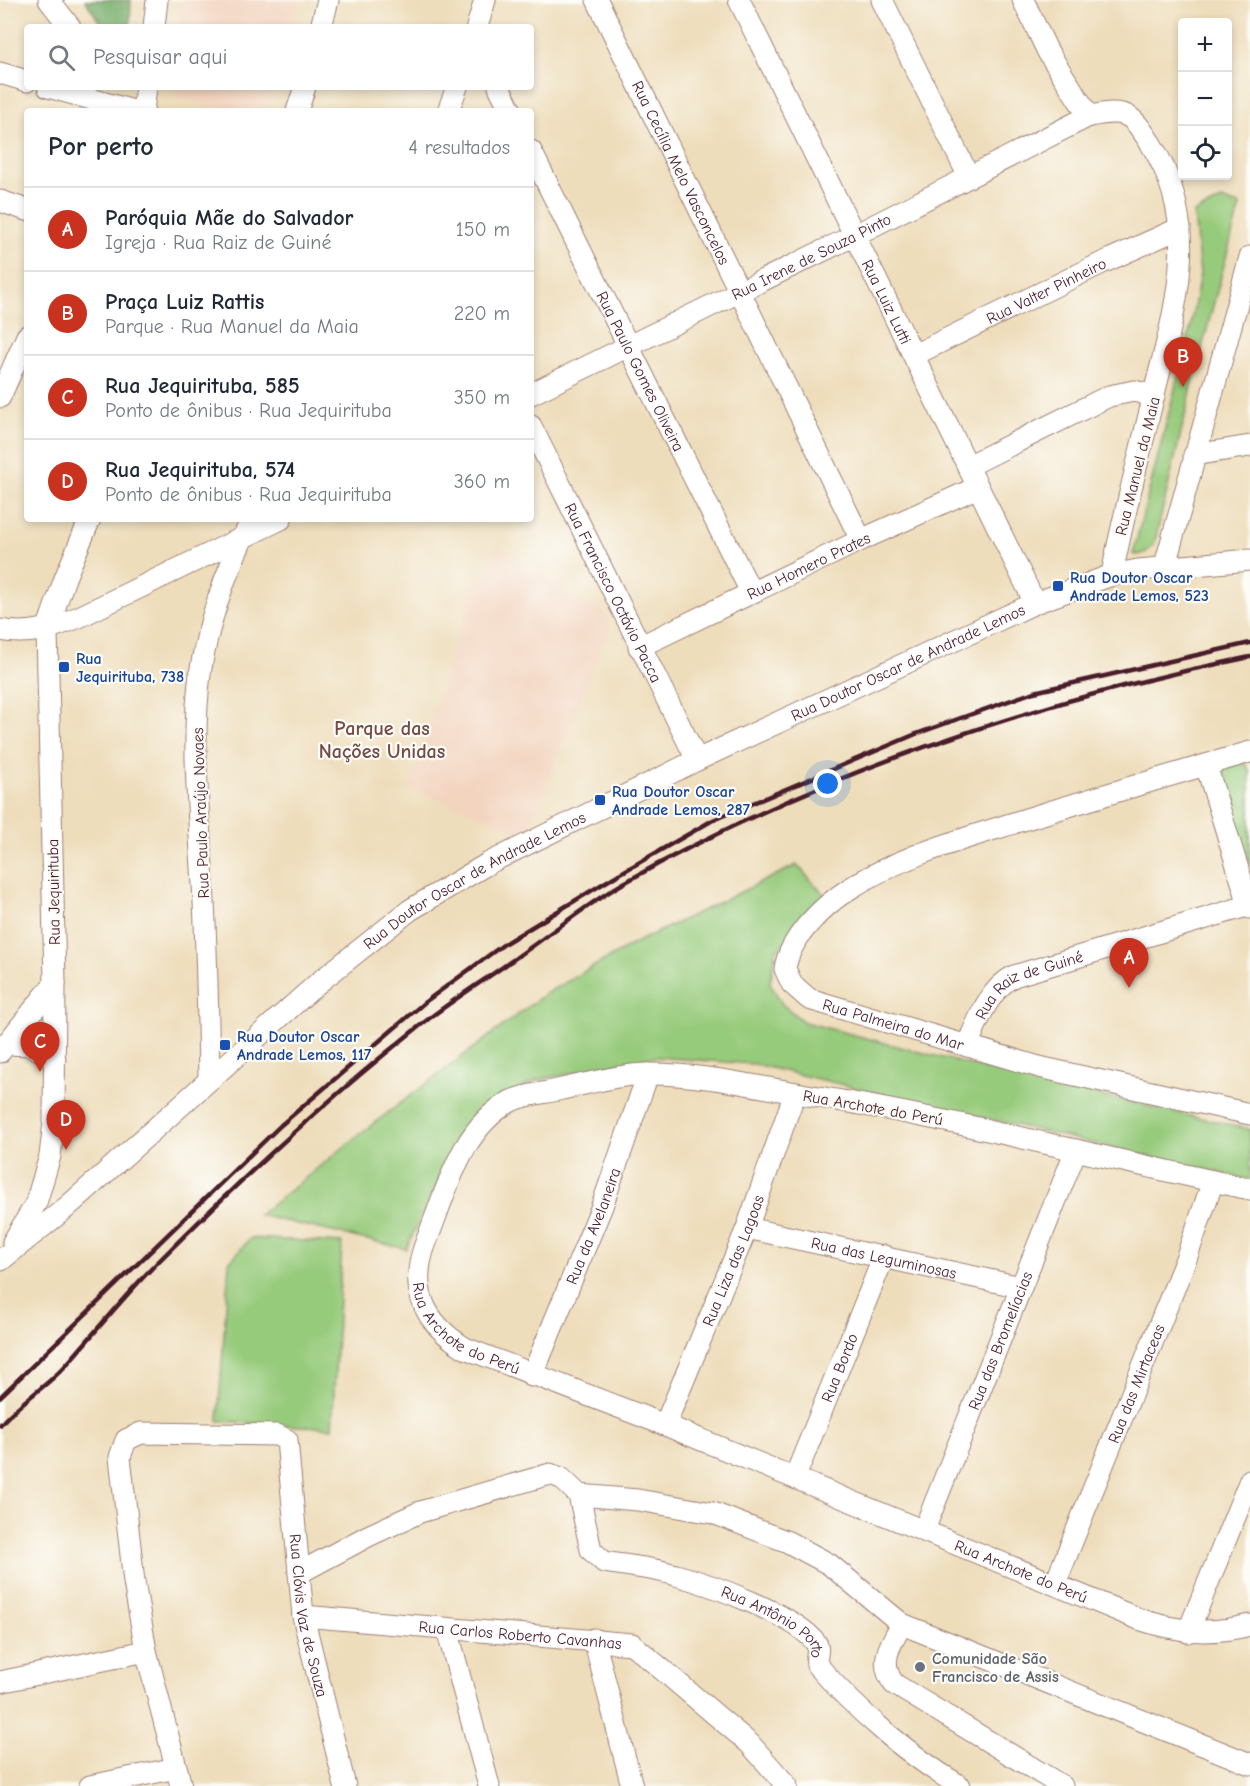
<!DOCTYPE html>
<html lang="pt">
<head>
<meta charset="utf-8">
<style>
	:root { --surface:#fff; --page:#f6f6f7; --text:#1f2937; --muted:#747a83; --line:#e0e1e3; --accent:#c8321e }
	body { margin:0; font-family:"Comic Neue",sans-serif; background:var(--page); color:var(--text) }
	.controls { position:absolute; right:18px; top:18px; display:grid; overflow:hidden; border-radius:6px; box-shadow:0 3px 9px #0003 }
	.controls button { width:54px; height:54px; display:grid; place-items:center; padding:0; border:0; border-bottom:2px solid var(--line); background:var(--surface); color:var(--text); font:30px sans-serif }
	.you { position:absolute; left:828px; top:784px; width:21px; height:21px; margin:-15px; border:4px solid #fff; border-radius:50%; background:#1a73e8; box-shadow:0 0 0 9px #1a73e833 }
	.badge { display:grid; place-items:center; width:39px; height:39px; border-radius:50%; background:var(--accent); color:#fff; font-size:20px; font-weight:700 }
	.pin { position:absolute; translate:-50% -50px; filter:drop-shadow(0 2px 3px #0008) }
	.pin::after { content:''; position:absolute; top:32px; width:21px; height:18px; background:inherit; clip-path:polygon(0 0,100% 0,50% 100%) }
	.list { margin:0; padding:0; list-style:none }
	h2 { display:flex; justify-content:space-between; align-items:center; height:78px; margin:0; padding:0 24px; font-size:26px }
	h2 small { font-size:20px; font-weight:400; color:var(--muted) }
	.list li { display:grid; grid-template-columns:39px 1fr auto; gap:18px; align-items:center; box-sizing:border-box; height:84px; padding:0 24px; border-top:2px solid var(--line) }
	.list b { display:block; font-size:22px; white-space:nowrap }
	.list p { margin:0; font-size:20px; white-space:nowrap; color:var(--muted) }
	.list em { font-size:20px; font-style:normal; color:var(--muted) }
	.icon { flex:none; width:33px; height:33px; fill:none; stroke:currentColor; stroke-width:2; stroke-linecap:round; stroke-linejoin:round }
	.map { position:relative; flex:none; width:1250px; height:1786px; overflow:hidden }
	.search { position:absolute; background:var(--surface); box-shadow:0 3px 9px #0003; left:24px; top:24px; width:510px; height:66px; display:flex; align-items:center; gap:15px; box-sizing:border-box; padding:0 21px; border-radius:6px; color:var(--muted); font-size:22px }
	.panel { position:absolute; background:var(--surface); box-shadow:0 3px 9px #0003; left:24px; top:108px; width:510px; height:414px; border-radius:6px }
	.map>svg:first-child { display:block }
	.built { fill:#f3d4bf }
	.green { fill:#97cb7c; stroke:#707554; stroke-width:1.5 }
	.forest { fill:#79af6c; stroke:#62674c; stroke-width:1.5 }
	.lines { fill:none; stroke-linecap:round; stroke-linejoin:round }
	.minor-casing { stroke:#9c7e73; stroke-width:23 }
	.minor { stroke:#fff; stroke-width:21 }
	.rail { stroke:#4a1f2b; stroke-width:4.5 }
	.transit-dot { fill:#1a4fb4; stroke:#fdfcf7; stroke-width:2 }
	.worship-dot { fill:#6b7280; stroke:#fdfcf7; stroke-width:2 }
	.labels { text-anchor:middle; stroke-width:4.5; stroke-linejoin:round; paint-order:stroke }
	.street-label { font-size:16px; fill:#4a1f2b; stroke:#fdfcf7 }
	.transit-label { font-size:16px; font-weight:bold; fill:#164399; stroke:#fdfcf7; text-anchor:start }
	.worship-label { font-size:16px; font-weight:bold; fill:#5b616d; stroke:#fdfcf7; text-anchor:start }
	.quarter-label { font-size:20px; font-weight:bold; fill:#744b46; stroke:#fdfcf7 }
</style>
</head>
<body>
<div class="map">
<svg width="1250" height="1786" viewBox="0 0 1250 1786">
	<rect width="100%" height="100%" fill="#fdfcf7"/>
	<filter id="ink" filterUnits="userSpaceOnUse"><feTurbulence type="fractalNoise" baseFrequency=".0167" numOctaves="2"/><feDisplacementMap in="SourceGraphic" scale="12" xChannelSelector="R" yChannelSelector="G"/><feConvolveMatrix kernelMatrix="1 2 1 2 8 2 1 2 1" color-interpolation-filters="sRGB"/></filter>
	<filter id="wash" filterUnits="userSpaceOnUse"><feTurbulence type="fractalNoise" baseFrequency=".008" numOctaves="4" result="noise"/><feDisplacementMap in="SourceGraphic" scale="24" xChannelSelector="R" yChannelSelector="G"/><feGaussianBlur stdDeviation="1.35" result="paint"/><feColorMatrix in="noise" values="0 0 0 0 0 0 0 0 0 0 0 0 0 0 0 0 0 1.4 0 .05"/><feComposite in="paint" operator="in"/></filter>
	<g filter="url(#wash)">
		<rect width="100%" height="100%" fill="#edb"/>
		<!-- built -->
		<path class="built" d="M181 0H300L292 27H189L180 19Z
			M175 87H275L268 111H226L178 98 174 95Z
			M496 547 522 557 520 564 563 584 574 603 602 609 610 627 526 833 409 788 474 584 488 575Z"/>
		<!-- green -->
		<path class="green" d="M1221 200 1240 205 1195 374 1154 545C1148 551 1141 557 1133 554L1190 330 1200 274 1194 213Z
			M1244 762 1250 771V866L1221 778 1224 768Z
			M797 865 828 899 776 951 770 983 782 1004 804 1022 1001 1073 1250 1129V1180L754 1064 654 1057 538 1080 489 1104 460 1137 406 1249 259 1215 369 1127 545 994 635 943Z
			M251 1238 342 1243 332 1428 218 1421 229 1262Z"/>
		<!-- forest -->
		<path class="forest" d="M85 0H131L130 27H103Z"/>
	</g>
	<g filter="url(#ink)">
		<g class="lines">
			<defs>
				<g id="minor">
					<path d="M49 0 70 27"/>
					<path id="s1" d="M597 0 861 540"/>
					<path id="s2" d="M739 0 1035 603"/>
					<path d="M882 0 969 177"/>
					<path d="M1023 0 1048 52 1089 116C1127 109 1130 112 1151 144 1203 226 1175 308 1154 394 1140 455 1123 515 1112 575"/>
					<path d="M154 27 157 0"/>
					<path d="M321 27 328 0"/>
					<path d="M477 27 485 0"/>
					<path d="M0 73 27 81"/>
					<path d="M48 87 134 111"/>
					<path d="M499 87 511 111"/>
					<path d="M143 111 146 87"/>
					<path d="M297 111 305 87"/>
					<path d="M448 111 457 87"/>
					<path id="s3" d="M531 151 751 592"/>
					<path d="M0 201 27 210"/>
					<path id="s4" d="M914 355 1102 263 1180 228"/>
					<path id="s5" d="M531 394 855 235 1089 116"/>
					<path d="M0 397 27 336"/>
					<path id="s6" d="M531 426 697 760"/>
					<path d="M1194 455 1250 446"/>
					<path d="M968 466 1109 396 1134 391 1154 396"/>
					<path d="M1165 565 1250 257"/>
					<path d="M0 630C29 636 53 628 79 617L281 519"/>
					<path id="s7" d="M639 647 861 540 978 487"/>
					<path id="s8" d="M1250 752C1174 774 1098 797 1023 820 964 839 902 855 849 889 824 905 789 938 785 969L792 984 809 999 1039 1067 1250 1114"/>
					<path d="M1206 765 1250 908"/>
					<path d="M7 1044 30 1045 55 1059"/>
					<path id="s9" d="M967 1046C978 1021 988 990 1014 976L1250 905"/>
					<path d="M0 1052 55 983"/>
					<path d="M209 1080C208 1015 207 949 203 884 199 814 191 743 200 674 208 621 228 566 252 519"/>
					<path id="s10" d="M1250 1189C1102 1158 956 1119 807 1095 755 1086 703 1074 650 1074 621 1074 591 1083 562 1089 547 1093 526 1094 511 1101 460 1128 446 1193 426 1242 408 1289 424 1323 465 1348L665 1425 1139 1619C1177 1632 1210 1635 1250 1625"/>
					<path id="s11" d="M747 1228 1021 1287"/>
					<path d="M13 1242 36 1203 50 1156 54 1122 55 983 47 630 65 578 90 519"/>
					<path id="s12" d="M1 1260 67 1207 318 983 410 910 489 863 697 760 1035 603 1112 575 1138 570 1250 560"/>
					<path id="s13" d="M532 1376 602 1206 648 1074"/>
					<path id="s14" d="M665 1425 747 1228 795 1093"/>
					<path id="s15" d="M795 1477 884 1256"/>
					<path id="s16" d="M579 1495 591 1550 604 1562C628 1566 653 1568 676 1575 709 1584 796 1615 816 1643 820 1649 815 1657 817 1665 857 1711 908 1755 960 1786"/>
					<path id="s17" d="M924 1530 1076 1150"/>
					<path d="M299 1573 368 1536 420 1512 550 1474 561 1478 579 1495 638 1500 713 1513 788 1542 829 1564 902 1624"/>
					<path id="s18" d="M1055 1584 1186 1259 1213 1181"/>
					<path id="s19" d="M303 1616 632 1644 750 1744 787 1786"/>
					<path d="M447 1629 489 1786"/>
					<path d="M1188 1632 1250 1480"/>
					<path d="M594 1639 632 1786"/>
					<path d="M0 1682 146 1651"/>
					<path d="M90 1786 176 1768"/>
					<path id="s20" d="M181 1786 146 1651 134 1582 120 1457 126 1440 141 1433 277 1435 287 1440 303 1616 345 1786"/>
					<path d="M1062 1786 894 1684C878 1663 890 1644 902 1624L1250 1764"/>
				</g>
			</defs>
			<!-- minor casing -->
			<use href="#minor" class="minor-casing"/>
			<!-- minor -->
			<use href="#minor" class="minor"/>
			<!-- rail -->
			<path class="rail" d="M0 1397 281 1125 425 1002 507 942 614 877 713 820 916 734 1034 692 1250 643
				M0 1425C19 1402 47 1387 66 1365 98 1329 128 1291 162 1258 247 1173 336 1091 431 1017 459 996 489 977 517 957 552 933 586 905 622 884 811 776 1037 700 1250 657"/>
		</g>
	</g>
	<!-- markers -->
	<g class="transit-dot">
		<rect x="1052" y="580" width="12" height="12" rx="3"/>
		<rect x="58" y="661" width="12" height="12" rx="3"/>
		<rect x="594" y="794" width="12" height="12" rx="3"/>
		<rect x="219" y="1039" width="12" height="12" rx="3"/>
	</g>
	<circle class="worship-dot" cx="920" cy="1667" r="6"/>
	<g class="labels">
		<!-- street labels -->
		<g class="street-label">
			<text dy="6" stroke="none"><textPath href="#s1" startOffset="192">Rua Cecília Melo Vasconcelos</textPath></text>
			<text dy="6" stroke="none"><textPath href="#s5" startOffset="312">Rua Irene de Souza Pinto</textPath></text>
			<text dy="6" stroke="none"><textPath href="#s4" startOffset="147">Rua Valter Pinheiro</textPath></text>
			<text dy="6" stroke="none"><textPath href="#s2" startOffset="336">Rua Luiz Lutti</textPath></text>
			<text dy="6" stroke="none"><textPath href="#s3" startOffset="246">Rua Paulo Gomes Oliveira</textPath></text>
			<text transform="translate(1137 466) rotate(-76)" y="6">Rua Manuel da Maia</text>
			<text dy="6" stroke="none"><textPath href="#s7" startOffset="188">Rua Homero Prates</textPath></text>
			<text dy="6" stroke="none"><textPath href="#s6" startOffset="186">Rua Francisco Octávio Pacca</textPath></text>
			<text dy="6" stroke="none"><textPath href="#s12" startOffset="1095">Rua Doutor Oscar de Andrade Lemos</textPath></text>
			<text transform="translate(200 813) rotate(-92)" y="6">Rua Paulo Araújo Novaes</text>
			<text dy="6" stroke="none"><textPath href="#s12" startOffset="609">Rua Doutor Oscar de Andrade Lemos</textPath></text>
			<text transform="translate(53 892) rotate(-91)" y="6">Rua Jequirituba</text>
			<text dy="6" stroke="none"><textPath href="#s9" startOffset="94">Rua Raiz de Guiné</textPath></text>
			<text dy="6" stroke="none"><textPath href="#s8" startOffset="657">Rua Palmeira do Mar</textPath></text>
			<text transform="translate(873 1107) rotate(10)" y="6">Rua Archote do Perú</text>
			<text dy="6" stroke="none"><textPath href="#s13" startOffset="162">Rua da Avelaneira</textPath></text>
			<text dy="6" stroke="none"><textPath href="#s11" startOffset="140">Rua das Leguminosas</textPath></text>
			<text dy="6" stroke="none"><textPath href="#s14" startOffset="178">Rua Liza das Lagoas</textPath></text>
			<text dy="6" stroke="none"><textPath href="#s10" startOffset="1034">Rua Archote do Perú</textPath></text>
			<text dy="6" stroke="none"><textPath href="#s17" startOffset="204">Rua das Bromelíacias</textPath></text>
			<text dy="6" stroke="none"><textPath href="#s15" startOffset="118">Rua Bordo</textPath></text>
			<text dy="6" stroke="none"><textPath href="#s18" startOffset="216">Rua das Mirtaceas</textPath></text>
			<text dy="6" stroke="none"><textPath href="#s10" startOffset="1646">Rua Archote do Perú</textPath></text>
			<text dy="6" stroke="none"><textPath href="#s20" startOffset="694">Rua Clóvis Vaz de Souza</textPath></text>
			<text dy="6" stroke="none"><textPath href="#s16" startOffset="258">Rua Antônio Porto</textPath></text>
			<text dy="6" stroke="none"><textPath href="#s19" startOffset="218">Rua Carlos Roberto Cavanhas</textPath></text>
		</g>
		<!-- transit labels -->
		<g class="transit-label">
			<text x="1070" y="583">Rua Doutor Oscar<tspan x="1070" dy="18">Andrade Lemos, 523</tspan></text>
			<text x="76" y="664">Rua<tspan x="76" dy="18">Jequirituba, 738</tspan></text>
			<text x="612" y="797">Rua Doutor Oscar<tspan x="612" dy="18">Andrade Lemos, 287</tspan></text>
			<text x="237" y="1042">Rua Doutor Oscar<tspan x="237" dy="18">Andrade Lemos, 117</tspan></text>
		</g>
		<!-- worship labels -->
		<g class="worship-label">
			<text x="932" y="1664">Comunidade São<tspan x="932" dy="18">Francisco de Assis</tspan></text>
		</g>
		<!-- quarter labels -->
		<g class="quarter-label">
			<text x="382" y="735">Parque das<tspan x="382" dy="23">Nações Unidas</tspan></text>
		</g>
	</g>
</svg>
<div class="controls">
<button>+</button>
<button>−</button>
<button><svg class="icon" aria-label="locate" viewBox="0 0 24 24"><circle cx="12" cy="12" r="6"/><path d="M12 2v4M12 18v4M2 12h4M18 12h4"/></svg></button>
</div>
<div class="you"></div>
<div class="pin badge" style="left:1129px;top:988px">A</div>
<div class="pin badge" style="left:1183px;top:387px">B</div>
<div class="pin badge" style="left:40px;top:1072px">C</div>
<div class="pin badge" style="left:66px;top:1150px">D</div>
<div class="search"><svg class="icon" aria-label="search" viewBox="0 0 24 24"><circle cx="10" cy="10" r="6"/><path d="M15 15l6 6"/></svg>Pesquisar aqui</div>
<section class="panel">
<h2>Por perto<small>4 resultados</small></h2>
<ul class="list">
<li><span class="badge">A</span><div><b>Paróquia Mãe do Salvador</b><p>Igreja · Rua Raiz de Guiné</p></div><em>150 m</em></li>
<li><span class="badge">B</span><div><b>Praça Luiz Rattis</b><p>Parque · Rua Manuel da Maia</p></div><em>220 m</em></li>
<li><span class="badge">C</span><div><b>Rua Jequirituba, 585</b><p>Ponto de ônibus · Rua Jequirituba</p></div><em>350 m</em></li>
<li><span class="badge">D</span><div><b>Rua Jequirituba, 574</b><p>Ponto de ônibus · Rua Jequirituba</p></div><em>360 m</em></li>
</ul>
</section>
</div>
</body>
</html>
